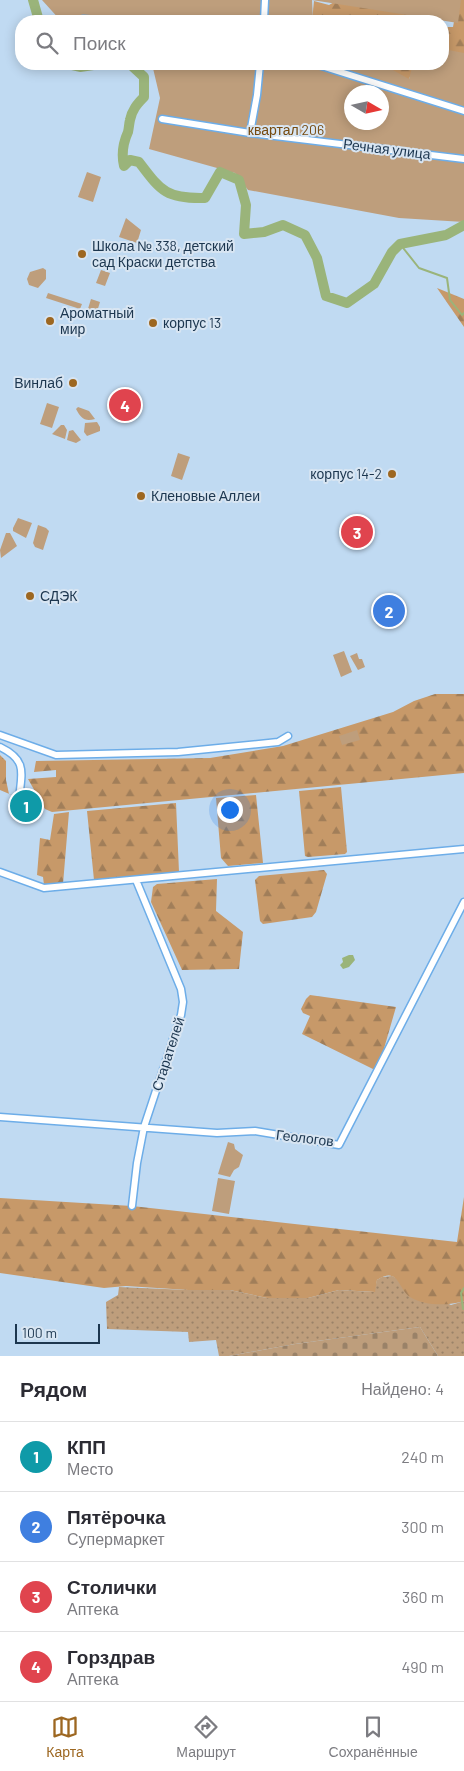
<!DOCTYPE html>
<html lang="ru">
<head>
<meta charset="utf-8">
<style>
	:root { --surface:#fff; --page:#f2f2f3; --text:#2b2b33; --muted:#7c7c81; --line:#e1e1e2; --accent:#9d6721 }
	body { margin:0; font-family:Barlow,sans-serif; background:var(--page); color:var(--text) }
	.compass { position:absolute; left:344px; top:85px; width:45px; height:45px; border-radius:50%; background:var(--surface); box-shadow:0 2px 12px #0003; rotate:99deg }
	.scale { position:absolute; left:15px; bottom:12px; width:85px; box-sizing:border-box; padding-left:5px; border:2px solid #1c364f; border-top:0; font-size:14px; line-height:18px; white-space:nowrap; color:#1c364f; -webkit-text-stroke:4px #d8e5f2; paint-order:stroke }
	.you { position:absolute; left:229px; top:809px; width:18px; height:18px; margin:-12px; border:4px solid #fff; border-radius:50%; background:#1a73e8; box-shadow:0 0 0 8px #1a73e833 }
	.badge { display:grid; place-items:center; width:32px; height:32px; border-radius:50%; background:var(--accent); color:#fff; font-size:16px; font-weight:700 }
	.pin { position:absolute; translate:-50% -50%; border:2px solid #fff; box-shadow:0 1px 5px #0006 }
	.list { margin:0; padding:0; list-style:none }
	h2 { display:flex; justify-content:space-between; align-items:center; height:65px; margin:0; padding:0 20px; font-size:21px }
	h2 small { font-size:16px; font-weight:400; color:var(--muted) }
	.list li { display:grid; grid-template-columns:32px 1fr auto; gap:15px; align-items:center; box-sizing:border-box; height:70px; padding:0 20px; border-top:1px solid var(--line) }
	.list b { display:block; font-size:19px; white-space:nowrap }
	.list p { margin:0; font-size:16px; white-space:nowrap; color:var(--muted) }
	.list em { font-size:16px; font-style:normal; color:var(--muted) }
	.icon { flex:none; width:28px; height:28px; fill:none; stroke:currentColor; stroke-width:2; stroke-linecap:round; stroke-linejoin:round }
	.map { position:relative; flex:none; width:464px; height:1356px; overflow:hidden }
	.search { position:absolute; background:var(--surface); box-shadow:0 2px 12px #0003; left:15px; right:15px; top:15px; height:55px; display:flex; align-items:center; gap:12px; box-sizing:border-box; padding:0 18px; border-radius:20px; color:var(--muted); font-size:19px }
	.sheet { height:345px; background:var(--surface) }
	nav { display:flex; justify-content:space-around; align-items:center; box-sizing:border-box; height:70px; border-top:1px solid var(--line); background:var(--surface); font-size:14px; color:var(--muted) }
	nav a { display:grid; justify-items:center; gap:2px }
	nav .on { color:var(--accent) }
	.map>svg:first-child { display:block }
	.grass { fill:url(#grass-dots) }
	.forest { fill:url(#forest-firs) }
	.cemetery { fill:url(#cemetery-stones) }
	.green { fill:#be9e7c; fill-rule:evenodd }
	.water { fill:#9ab47a }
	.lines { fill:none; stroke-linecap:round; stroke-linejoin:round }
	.stream { stroke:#9ab47a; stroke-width:2 }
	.river { stroke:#9ab47a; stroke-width:10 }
	.minor-casing { stroke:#6dade8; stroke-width:9 }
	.minor { stroke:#fff; stroke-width:6 }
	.poi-dot { fill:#9d6721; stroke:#d8e5f2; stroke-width:2 }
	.labels { text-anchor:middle; stroke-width:4; stroke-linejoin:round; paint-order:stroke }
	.park-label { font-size:14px; fill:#764a0f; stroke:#d8e5f2 }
	.street-label { font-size:14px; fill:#1c364f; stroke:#d8e5f2 }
	.poi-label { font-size:14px; fill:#1c364f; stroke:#d8e5f2; text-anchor:start }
</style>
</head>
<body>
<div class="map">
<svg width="464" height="1356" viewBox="0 0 464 1356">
	<defs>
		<pattern id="grass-dots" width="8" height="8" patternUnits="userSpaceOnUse" patternTransform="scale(1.25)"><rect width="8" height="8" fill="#be9e7c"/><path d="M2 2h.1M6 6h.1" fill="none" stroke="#9a8268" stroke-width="1.8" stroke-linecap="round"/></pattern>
		<pattern id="forest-firs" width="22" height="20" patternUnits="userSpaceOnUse" patternTransform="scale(1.25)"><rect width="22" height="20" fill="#c79969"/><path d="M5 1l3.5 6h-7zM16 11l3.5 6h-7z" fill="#a17e59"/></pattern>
		<pattern id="cemetery-stones" width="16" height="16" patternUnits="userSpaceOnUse" patternTransform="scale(1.25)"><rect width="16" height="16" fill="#be9e7c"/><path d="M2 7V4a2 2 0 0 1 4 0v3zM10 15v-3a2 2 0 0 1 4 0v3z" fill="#9a8268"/></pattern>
	</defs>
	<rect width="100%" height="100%" fill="#c0daf2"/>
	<!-- grass -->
	<path class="grass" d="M392 1276 451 1305 464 1301V1356H438L420 1327 295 1344 229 1356H219L216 1340 189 1342 188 1332 107 1329 106 1302 118 1295 119 1287 188 1290H230L267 1298H308L339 1290 374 1292 377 1280 382 1277Z"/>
	<!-- forest -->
	<path class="forest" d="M338 0 418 9 427 21H312L314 1 329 5Z
		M458 0H464V108L443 63V27H453Z
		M374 64H417L406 84Z
		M437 288 464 299V327Z
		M435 694H464V773L52 812 0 790V755L6 761V780L9 794 45 809 28 779 56 777V770L34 772 36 761 210 758 283 746 393 712 414 701Z
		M341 787 347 852 345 854 308 857 305 856 299 791Z
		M256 795 263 863 228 866 221 858 216 798Z
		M176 803 179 872 94 880 87 811Z
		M69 812 63 884 44 885 43 877 37 875 40 838 50 840 54 814Z
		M324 870 327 874 316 912 312 917 263 924 260 921 255 880 259 876Z
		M217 879 216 911 243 932 239 969 182 970 151 902 153 887 157 884Z
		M310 995 396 1007 383 1052 375 1070 302 1034 310 1016 303 1013 301 1009 306 999Z
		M464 1197V1301C448 1306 424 1306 410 1297 398 1289 399 1266 377 1280L375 1292 339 1290 308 1298H267L230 1290H188L126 1286 104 1288 0 1273V1198L132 1206 457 1242Z"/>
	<!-- cemetery -->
	<path class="cemetery" d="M420 1327 438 1356H229L295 1344Z"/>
	<!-- green -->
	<path class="green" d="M42 0H461L458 23 312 0 313 21H61Z
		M443 49 464 53V222L399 218 248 190 235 173 149 149 160 98 152 64H382L409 79 413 64H443ZM352 92H382V122H352Z
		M87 172 101 177 93 202 78 197Z
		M126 218 141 230 137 243 119 237Z
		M43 268 46 270V279L38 288 29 285 27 279 30 272Z
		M101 270 110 273 105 286 96 283Z
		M48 293 82 304 80 309 46 298Z
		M91 299 100 302 96 315 87 312Z
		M47 403 59 407 52 428 40 424Z
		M78 407 89 411 95 419C84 422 81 418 76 409Z
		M97 422 100 427V431L87 436 84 432 85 423Z
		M61 425H64L67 430 65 439 52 434Z
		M73 430 81 440 76 443 67 440 69 431Z
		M178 453 190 457 182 480 171 476Z
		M18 518 32 523 26 538 13 531V528Z
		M38 525 46 528 49 531 43 550 35 547 33 543Z
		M6 533H10L17 546 1 558 0 550Z
		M344 651 352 672 341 677 333 655Z
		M357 653 359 659H362L365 667 358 670 350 656Z
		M357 730 360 740 342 745 339 736Z
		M228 1142 234 1144 235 1149 243 1155 239 1167 234 1170 230 1177 218 1174Z
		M218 1178 235 1181 229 1214 212 1211Z"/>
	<!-- water -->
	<path class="water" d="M349 955H353L355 960 349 967 343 969 340 965 343 962 342 958Z"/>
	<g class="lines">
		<!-- stream -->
		<path class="stream" d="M400 244 419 268 447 278 450 300 462 315 464 313
			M463 1309 461 1293 464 1288"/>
		<!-- river -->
		<path class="river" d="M33 0 39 21
			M67 64 80 67 100 64
			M125 64 131 65 144 77V97C137 104 132 110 130 120 129 124 129 128 128 132 123 143 121 153 124 166L130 160 139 162C161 191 166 199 205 198L220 172 239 180 246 205 244 234 264 232 283 225 305 235 317 258 326 296 347 303 374 284 392 252 400 244 446 235 464 225"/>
		<defs>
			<path id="minor" d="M83 19 111 21
				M264 21 265 0
				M315 64 464 111
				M162 119 250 133 464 159
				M250 133 257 95 260 64
				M0 735 56 755 178 752 278 742 288 736
				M0 747C27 760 22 772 19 798
				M0 872 44 888 464 849
				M0 1117 217 1133 255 1131 339 1145 464 902
				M132 1206 137 1163 144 1127 181 1015 183 1002 181 989 136 880"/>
		</defs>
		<!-- minor casing -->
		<use href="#minor" class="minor-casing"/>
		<!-- minor -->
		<use href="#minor" class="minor"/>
	</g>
	<!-- markers -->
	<g class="poi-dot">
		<circle cx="82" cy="254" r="5"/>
		<circle cx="50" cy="321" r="5"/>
		<circle cx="153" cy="323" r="5"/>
		<circle cx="73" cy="383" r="5"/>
		<circle cx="392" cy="474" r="5"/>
		<circle cx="141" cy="496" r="5"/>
		<circle cx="30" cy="596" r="5"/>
	</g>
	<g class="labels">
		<!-- park labels -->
		<g class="park-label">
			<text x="286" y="135">квартал 206</text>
		</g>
		<!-- street labels -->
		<g class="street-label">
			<text transform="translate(387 149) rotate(7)" y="5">Речная улица</text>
			<text transform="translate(168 1054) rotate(-72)" y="5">Старателей</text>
			<text transform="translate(305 1138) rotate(7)" y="5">Геологов</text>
		</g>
		<!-- poi labels -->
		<g class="poi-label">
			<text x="92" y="251">Школа № 338, детский<tspan x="92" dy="16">сад Краски детства</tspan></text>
			<text x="60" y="318">Ароматный<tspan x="60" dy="16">мир</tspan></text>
			<text x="163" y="328">корпус 13</text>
			<text x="63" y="388" text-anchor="end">Винлаб</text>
			<text x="382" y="479" text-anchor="end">корпус 14-2</text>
			<text x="151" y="501">Кленовые Аллеи</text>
			<text x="40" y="601">СДЭК</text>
		</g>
	</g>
</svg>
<svg class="compass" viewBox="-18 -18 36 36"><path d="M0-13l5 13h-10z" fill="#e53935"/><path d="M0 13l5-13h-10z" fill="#7c7c81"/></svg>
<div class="scale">100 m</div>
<div class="you"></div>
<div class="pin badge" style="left:26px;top:806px;background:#0f9aa8">1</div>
<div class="pin badge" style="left:389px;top:611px;background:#3f7fe0">2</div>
<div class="pin badge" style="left:357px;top:532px;background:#e0444e">3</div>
<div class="pin badge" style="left:125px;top:405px;background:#e0444e">4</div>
<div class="search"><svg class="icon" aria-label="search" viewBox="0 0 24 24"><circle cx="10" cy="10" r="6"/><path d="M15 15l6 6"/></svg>Поиск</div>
</div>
<section class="sheet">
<h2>Рядом<small>Найдено: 4</small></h2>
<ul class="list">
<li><span class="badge" style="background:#0f9aa8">1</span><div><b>КПП</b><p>Место</p></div><em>240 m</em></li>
<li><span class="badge" style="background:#3f7fe0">2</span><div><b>Пятёрочка</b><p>Супермаркет</p></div><em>300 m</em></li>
<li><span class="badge" style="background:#e0444e">3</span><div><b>Столички</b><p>Аптека</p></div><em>360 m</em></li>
<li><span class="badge" style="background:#e0444e">4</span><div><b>Горздрав</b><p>Аптека</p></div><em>490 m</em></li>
</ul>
</section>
<nav>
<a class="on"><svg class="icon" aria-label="map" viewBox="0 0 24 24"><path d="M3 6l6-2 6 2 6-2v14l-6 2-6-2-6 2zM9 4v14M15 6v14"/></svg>Карта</a>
<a><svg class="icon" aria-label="directions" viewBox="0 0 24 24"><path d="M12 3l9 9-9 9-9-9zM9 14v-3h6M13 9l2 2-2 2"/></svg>Маршрут</a>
<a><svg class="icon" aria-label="saved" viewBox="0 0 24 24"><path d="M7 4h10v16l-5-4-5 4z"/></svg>Сохранённые</a>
</nav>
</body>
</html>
